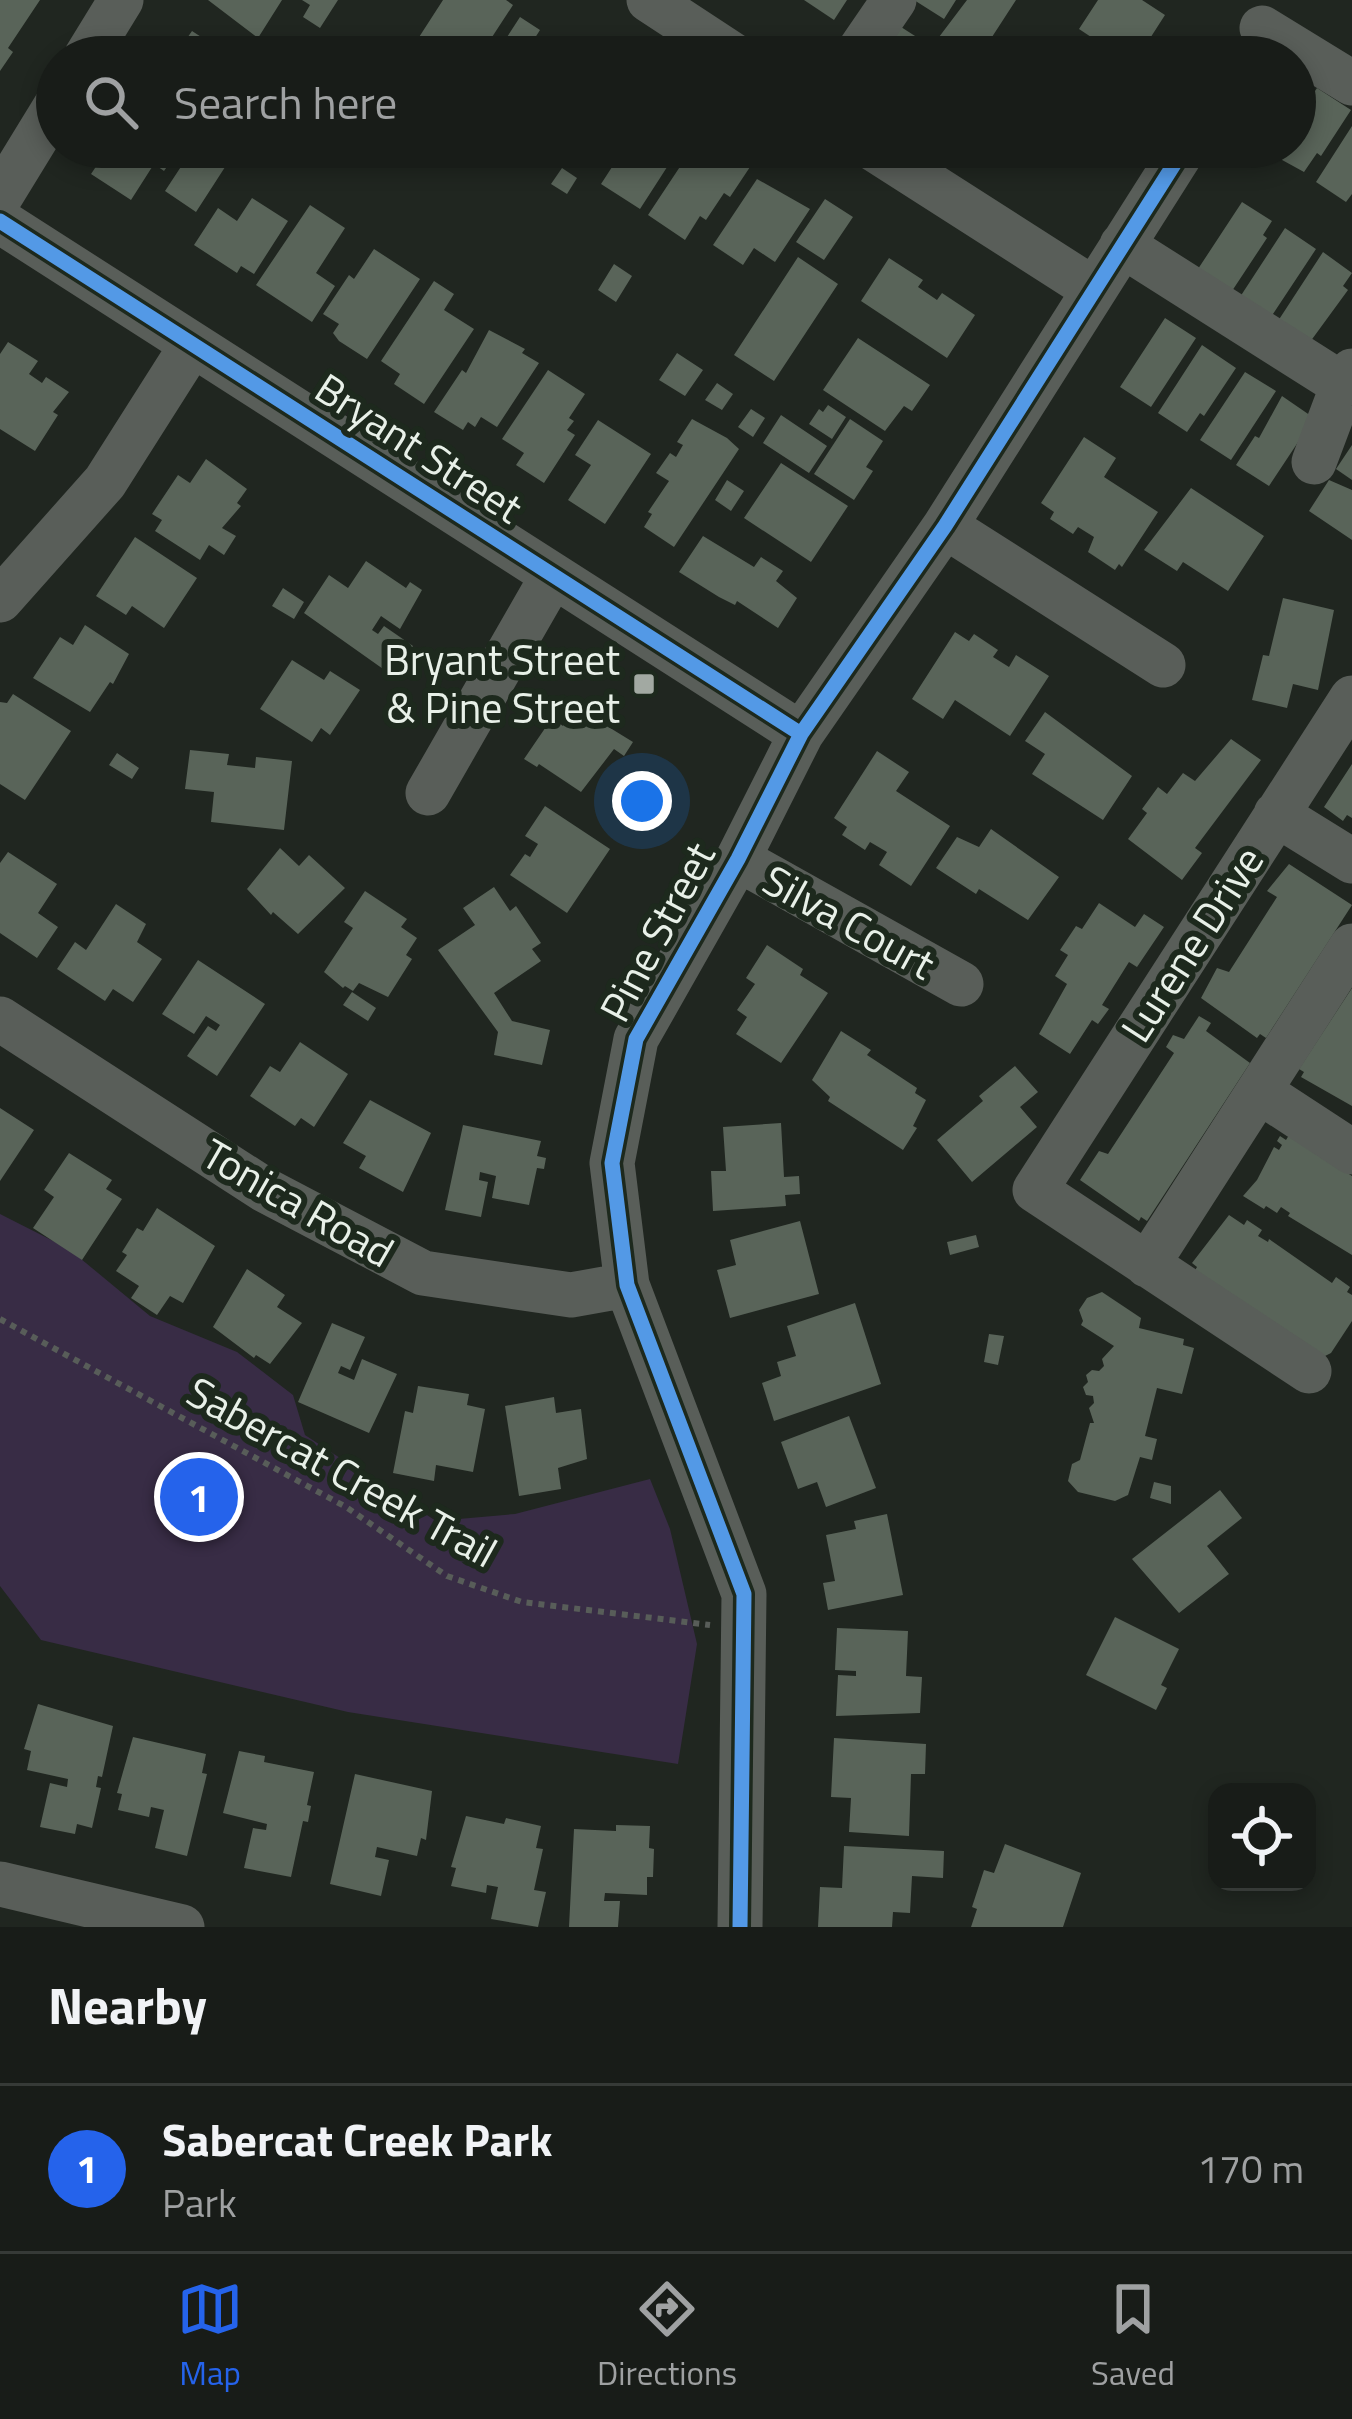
<!DOCTYPE html>
<html lang="en">
<head>
<meta charset="utf-8">
<style>
	:root { --surface:#181c18; --page:#252925; --text:#f1f3f6; --muted:#9fa1a2; --line:#363a37; --accent:#2563eb }
	body { margin:0; font-family:"Titillium Web",sans-serif; background:var(--page); color:var(--text) }
	.controls { position:absolute; right:36px; bottom:36px; display:grid; overflow:hidden; border-radius:24px; box-shadow:0 6px 18px #0003 }
	.controls button { width:108px; height:108px; display:grid; place-items:center; padding:0; border:0; border-bottom:3px solid var(--line); background:var(--surface); color:var(--text); font:60px sans-serif }
	.you { position:absolute; left:642px; top:801px; width:42px; height:42px; margin:-30px; border:9px solid #fff; border-radius:50%; background:#1a73e8; box-shadow:0 0 0 18px #1a73e833 }
	.badge { display:grid; place-items:center; width:78px; height:78px; border-radius:50%; background:var(--accent); color:#fff; font-size:39px; font-weight:700 }
	.pin { position:absolute; translate:-50% -50%; border:6px solid #fff; box-shadow:0 3px 12px #0006 }
	.list { margin:0; padding:0; list-style:none }
	h2 { display:flex; justify-content:space-between; align-items:center; height:156px; margin:0; padding:0 48px; font-size:51px }
	h2 small { font-size:39px; font-weight:400; color:var(--muted) }
	.list li { display:grid; grid-template-columns:78px 1fr auto; gap:36px; align-items:center; box-sizing:border-box; height:168px; padding:0 48px; border-top:3px solid var(--line) }
	.list b { display:block; font-size:45px; white-space:nowrap }
	.list p { margin:0; font-size:39px; white-space:nowrap; color:var(--muted) }
	.list em { font-size:39px; font-style:normal; color:var(--muted) }
	.icon { flex:none; width:66px; height:66px; fill:none; stroke:currentColor; stroke-width:2; stroke-linecap:round; stroke-linejoin:round }
	.map { position:relative; flex:none; width:1352px; height:1927px; overflow:hidden }
	.search { position:absolute; background:var(--surface); box-shadow:0 6px 18px #0003; left:36px; right:36px; top:36px; height:132px; display:flex; align-items:center; gap:30px; box-sizing:border-box; padding:0 42px; border-radius:66px; color:var(--muted); font-size:45px }
	.sheet { height:324px; background:var(--surface) }
	nav { display:flex; justify-content:space-around; align-items:center; box-sizing:border-box; height:168px; border-top:3px solid var(--line); background:var(--surface); font-size:33px; color:var(--muted) }
	nav a { display:grid; justify-items:center; gap:6px }
	nav .on { color:var(--accent) }
	.map>svg:first-child { display:block }
	.green { fill:#382c45 }
	.building { fill:#596459 }
	.lines { fill:none; stroke-linecap:round; stroke-linejoin:round }
	.path { stroke:#585d59; stroke-width:6; stroke-dasharray:6 6; stroke-linecap:butt }
	.minor { stroke:#595e59; stroke-width:45 }
	.cycleway-casing { stroke:#1d291d; stroke-width:22 }
	.cycleway { stroke:#5399e6; stroke-width:15 }
	.poi-dot { fill:#a2a9a2; stroke:#1d291d; stroke-width:4.5 }
	.labels { text-anchor:middle; stroke-width:12; stroke-linejoin:round; paint-order:stroke }
	.street-label { font-size:42px; fill:#e8f0e8; stroke:#1d291d }
	.poi-label { font-size:42px; fill:#e8f0e8; stroke:#1d291d; text-anchor:end }
</style>
</head>
<body>
<div class="map">
<svg width="1352" height="1927" viewBox="0 0 1352 1927">
	<rect width="100%" height="100%" fill="#202620"/>
	<!-- green -->
	<path class="green" d="M0 1214 69 1249 150 1316 237 1352 293 1395 305 1435 436 1521 515 1514 650 1479 670 1529 697 1644 678 1764 348 1712 41 1640 0 1586Z"/>
	<!-- building -->
	<path class="building" d="M0 0H40L8 48 13 52 0 71Z
		M208 0H282L258 38Z
		M302 0H338L320 28 303 17 310 5Z
		M443 0H506L513 5 479 57H425L412 48Z
		M804 0H847L834 20Z
		M914 0H956L944 19Z
		M967 0H1016L979 57H930L939 44 936 41Z
		M1098 0H1142L1165 15 1138 57H1121L1079 29Z
		M520 17 540 30 533 41 549 51 544 57H494Z
		M901 27 926 43 920 52 927 57H880Z
		M192 31 232 57H174Z
		M1317 88 1351 110 1321 156 1317 153 1304 172 1273 155 1278 147H1295V121Z
		M1352 126V194L1346 202 1316 182Z
		M109 147H172L178 151 164 171 154 164 131 200 91 174Z
		M203 147 227 164 196 212 165 191 188 156 194 161Z
		M625 147H680L640 209 601 184Z
		M693 147 715 161 723 149 750 167 730 197 724 193 706 220 700 216 685 240 648 215Z
		M562 168 577 178 567 194 551 184Z
		M757 179 810 209 775 262 754 248 743 265 713 245Z
		M252 198 288 221 254 274 241 266 237 273 194 245 218 208 237 221Z
		M825 199 853 217 824 260 796 242Z
		M1242 202 1272 221 1263 235 1267 238 1232 291 1198 269Z
		M310 205 345 228 316 273 335 286 312 322 256 285Z
		M1285 228 1316 249 1271 317 1240 297Z
		M374 249 420 279 367 359 339 341 333 333 339 324 323 314 349 275 354 279Z
		M1323 252 1352 273 1343 286 1348 290 1310 342 1278 321Z
		M798 257 838 284 774 381 734 355Z
		M889 258 923 280 918 287 937 300 942 293 975 315 947 358 861 301Z
		M614 264 632 276 616 302 598 290Z
		M434 281 454 294 444 310 474 329 424 404 394 384 400 374 381 361Z
		M1165 318 1196 338 1151 407 1120 387Z
		M489 330 525 349 522 353 539 363 497 427 481 417 475 427 468 422 463 430 434 412 462 370 466 373Z
		M858 338 930 385 912 411 904 406 885 431 823 390Z
		M8 342 38 361 29 374 42 383 46 377 69 392 53 412 58 415 35 451 0 429V354Z
		M1202 345 1236 368 1204 416 1200 413 1187 432 1158 413Z
		M677 353 703 370 685 396 659 380Z
		M548 370 585 394 569 418 574 421 567 430 575 435 544 483 516 465 524 453 502 439Z
		M1245 372 1276 391 1231 460 1200 440Z
		M717 383 733 394 722 410 705 400Z
		M1282 396 1314 418 1269 486 1236 465 1255 436 1259 438Z
		M828 405 846 417 832 439 809 424 819 409 823 412Z
		M751 409 765 418 753 437 738 427Z
		M781 415 827 446 809 473 763 443Z
		M692 419 727 438 739 449 674 547 644 527 652 514 648 512 669 481 656 473 670 453 676 457 683 445 677 442Z
		M850 419 883 441 866 467 873 471 854 500 814 474Z
		M598 420 651 454 605 524 568 500 591 465 575 455Z
		M1084 437 1116 458 1104 477 1158 512 1122 567 1119 564 1115 570 1088 552 1094 537 1078 527 1073 534 1050 519 1054 512 1041 503Z
		M1352 445V480L1336 469Z
		M206 459 247 489 237 503 241 506 222 528 236 536 224 555 209 545 200 560 155 531 162 520 152 514 178 475 190 483Z
		M781 463 848 506 811 562 744 518Z
		M727 480 744 491 731 511 715 500Z
		M1329 480 1352 490V540L1309 511Z
		M1191 488 1264 536 1228 591 1183 562 1177 571 1144 550Z
		M703 536 754 567 761 557 783 571 776 581 797 598 778 628 737 601 735 605 719 597 679 572Z
		M135 537 197 578 164 628 132 606 126 615 96 596Z
		M366 561 406 588 410 582 422 590 400 629 381 616 372 630 378 634 384 626 413 646 393 676 304 613 329 575 348 588Z
		M283 588 304 602 294 619 272 606Z
		M1283 598 1334 610 1318 690 1293 684 1287 708 1252 700 1263 655 1269 656Z
		M85 625 129 654 113 684 110 682 90 712 33 678 60 637 73 645Z
		M955 632 969 641 974 634 998 650 993 657 1009 667 1016 655 1049 676 1010 736 955 700 943 719 912 699Z
		M292 660 324 680 330 671 360 690 330 735 321 728 312 742 260 709Z
		M13 694 71 731 25 800 0 784V702L7 703Z
		M576 707 633 742 624 756 614 749 581 792 539 764 537 767 524 759 552 718 563 726Z
		M1045 712 1132 776 1103 820 1032 774 1045 754 1025 741Z
		M1231 739 1261 760 1195 848 1202 853 1182 880 1128 839 1147 813 1142 809 1158 787 1167 794 1183 773 1195 781Z
		M190 750 229 754 227 765 255 768 256 757 292 761 284 830 211 822 214 792 185 789Z
		M877 751 909 772 896 791 950 826 911 886 879 865 887 852 870 842 865 850 842 835 847 827 834 818Z
		M117 753 139 768 132 779 109 765Z
		M1352 764V818L1347 815 1343 821 1324 807Z
		M545 806 610 849 567 913 510 875 525 854 530 857 538 844 525 836Z
		M991 829 1059 877 1028 920 979 889 976 894 936 868 957 837 979 847Z
		M280 848 299 866 309 855 345 888 298 934 273 912 271 915 247 889Z
		M8 852 57 884 38 913 58 927 37 958 0 933V863Z
		M1289 864 1352 905 1266 1038 1260 1034 1257 1038 1201 998 1217 968 1229 972 1277 897 1267 891Z
		M494 887 510 911 516 906 541 943 532 949 541 961 494 993 512 1021 550 1030 542 1065 494 1055 498 1032 438 950 475 925 463 908Z
		M365 891 407 919 401 927 417 938 406 955 412 959 388 997 359 983 353 991 345 986 343 988 324 972 353 928 344 922Z
		M1099 903 1135 927 1144 914 1164 927 1137 967 1129 962 1102 1005 1109 1009 1098 1024 1092 1020 1070 1054 1039 1034 1067 984 1055 976 1068 955 1060 950 1076 926 1082 929Z
		M116 904 146 924 137 942 162 959 133 1002 113 989 105 1001 57 969 75 942 86 950Z
		M767 945 803 969 800 975 828 993 781 1063 736 1034 747 1017 737 1010 755 984 746 978Z
		M198 960 265 1004 217 1076 187 1056 208 1026 216 1031 220 1025 206 1016 194 1034 162 1014Z
		M1352 988V1106L1301 1077 1304 1072 1299 1069Z
		M352 992 376 1008 368 1021 343 1005Z
		M1199 1016 1211 1023 1206 1031 1250 1063 1147 1221 1141 1217 1139 1221 1080 1180 1099 1151 1108 1154 1174 1053 1166 1047 1173 1035 1184 1039Z
		M841 1031 871 1050 867 1055 917 1088 915 1093 926 1100 913 1126 917 1128 903 1150 828 1101 830 1097 812 1080Z
		M300 1042 348 1074 314 1127 301 1118 295 1126 250 1096 270 1066 280 1072Z
		M1015 1066 1038 1092 1020 1107 1037 1127 972 1182 937 1140 983 1101 979 1096Z
		M370 1100 431 1133 403 1192 359 1168 366 1156 343 1143Z
		M0 1108 34 1130 0 1181Z
		M781 1123 784 1177 799 1176 800 1194 785 1195 786 1206 713 1211 711 1171H726L723 1127Z
		M463 1125 541 1141 537 1156 546 1158 544 1169 537 1168 529 1205 492 1198 496 1176 480 1172 479 1180 488 1182 481 1217 445 1210Z
		M1289 1135 1352 1176V1255L1288 1216 1290 1213 1281 1207 1277 1213 1266 1206 1264 1209 1243 1196 1257 1180 1274 1147 1279 1150 1282 1145 1277 1141 1280 1136 1286 1140Z
		M69 1153 112 1180 106 1189 122 1199 82 1260 33 1228 54 1197 44 1190Z
		M157 1208 215 1246 183 1303 170 1296 157 1315 131 1298 139 1286 116 1271 127 1255 122 1252 137 1228 143 1231Z
		M1229 1215 1244 1225 1247 1220 1262 1230 1258 1236 1268 1242 1269 1239 1332 1283 1336 1277 1350 1287 1347 1292 1352 1295V1321L1331 1353 1325 1356 1194 1272 1197 1267 1192 1263Z
		M800 1221 819 1294 730 1318 717 1270 736 1265 730 1240Z
		M976 1235 979 1247 950 1255 947 1242Z
		M247 1269 285 1295 277 1307 302 1323 270 1364 256 1355 254 1358 213 1327Z
		M1102 1292 1141 1318 1139 1328 1184 1339 1183 1345 1194 1348 1182 1394 1157 1388 1145 1436 1157 1439 1152 1460 1140 1457 1128 1495 1115 1501 1078 1492 1068 1481 1072 1464 1080 1460 1090 1423H1094L1089 1408 1094 1403 1093 1396 1086 1395 1083 1387 1088 1382 1086 1375 1092 1370 1099 1371 1104 1366 1102 1359 1114 1346 1081 1325 1083 1321 1079 1310 1087 1298Z
		M855 1303 881 1384 774 1421 762 1383 781 1376 777 1362 796 1356 787 1326Z
		M332 1323 365 1337 350 1370 341 1366 338 1373 354 1380 362 1359 397 1374 369 1433 298 1402Z
		M989 1334 1004 1336 998 1365 984 1362Z
		M418 1386 469 1394 467 1405 485 1409 473 1472 436 1465 434 1481 393 1473 405 1411 413 1413Z
		M554 1397 556 1413 581 1409 587 1459 558 1468 561 1489 519 1496 505 1406Z
		M849 1416 876 1488 826 1507 817 1482 798 1489 781 1442Z
		M1154 1482 1171 1486V1504L1150 1498Z
		M1220 1490 1242 1518 1207 1546 1229 1574 1179 1613 1132 1559Z
		M887 1514 903 1595 828 1610 823 1583 835 1581 826 1535 856 1529 854 1521Z
		M1115 1617 1179 1649 1161 1685 1167 1688 1156 1710 1086 1675Z
		M837 1628 908 1631 906 1676 922 1677 920 1713 836 1716 838 1675 856 1676V1671L835 1670Z
		M38 1704 113 1726 102 1777 98 1776 96 1787 101 1788 92 1828 77 1824 75 1834 40 1827 50 1783 67 1787 68 1779 27 1770 31 1751 24 1749Z
		M133 1737 206 1754 202 1773 207 1774 187 1856 155 1848 164 1810 151 1807 149 1817 118 1810 122 1794 117 1793Z
		M834 1738 926 1744 925 1774H911L909 1836 849 1832 851 1798 831 1797Z
		M239 1751 265 1756 264 1762 314 1772 307 1805 311 1806 308 1822 303 1821 291 1877 244 1868 253 1828 266 1830 267 1824 223 1813Z
		M355 1774 432 1791 426 1840 421 1838 417 1856 377 1847 375 1857 389 1860 381 1896 330 1884Z
		M466 1816 504 1824 506 1818 541 1826 536 1848 543 1849 534 1890 546 1892 538 1927 491 1919 498 1887 487 1885 486 1893 451 1886 456 1868 451 1867Z
		M616 1825 650 1826 649 1848 654 1849 653 1877H647V1895L605 1893 604 1901H620L618 1927H569L574 1829 616 1831Z
		M1005 1844 1081 1873 1063 1927H971L977 1909 972 1907 984 1870 994 1873Z
		M844 1846 944 1851 943 1878 912 1876 910 1913 893 1912 892 1927H818L820 1887 842 1888Z"/>
	<g class="lines">
		<!-- path -->
		<path class="path" d="M0 1319 346 1507 447 1576 522 1602 710 1625"/>
		<!-- minor -->
		<path class="minor" d="M649 0 736 57
			M1262 28 1352 83
			M86 57 121 0
			M855 57 894 0
			M871 147 1093 289
			M0 197 57 104
			M0 221 801 734
			M1122 245 1343 385
			M1314 462 1343 385 1352 371
			M945 526 1163 665
			M0 600 105 482 192 345
			M428 793 552 577
			M1276 814 1352 861
			M738 859 961 984
			M0 1019 265 1190 423 1273 571 1295 627 1285
			M1259 1091 1352 1152
			M1147 1265 1352 946
			M1309 1371 1035 1190 1352 698
			M0 1884 182 1927
			M740 1927 744 1594 627 1285 612 1163 636 1039 738 859 801 734 945 526 1185 147"/>
		<defs>
			<path id="cycleway" d="M0 221 801 734
				M740 1927 744 1594 627 1285 612 1163 636 1039 738 859 801 734 945 526 1185 147"/>
		</defs>
		<!-- cycleway casing -->
		<use href="#cycleway" class="cycleway-casing"/>
		<!-- cycleway -->
		<use href="#cycleway" class="cycleway"/>
	</g>
	<!-- markers -->
	<rect class="poi-dot" x="632" y="672" width="24" height="24" rx="6"/>
	<g class="labels">
		<!-- street labels -->
		<g class="street-label">
			<text transform="translate(419 448) rotate(33)" y="15">Bryant Street</text>
			<text transform="translate(849 922) rotate(29)" y="15">Silva Court</text>
			<text transform="translate(657 932) rotate(-62)" y="15">Pine Street</text>
			<text transform="translate(1192 944) rotate(-57)" y="15">Lurene Drive</text>
			<text transform="translate(298 1203) rotate(30)" y="15">Tonica Road</text>
			<text transform="translate(342 1472) rotate(29)" y="15">Sabercat Creek Trail</text>
		</g>
		<!-- poi labels -->
		<g class="poi-label">
			<text x="620" y="675">Bryant Street<tspan x="620" dy="48">&amp; Pine Street</tspan></text>
		</g>
	</g>
</svg>
<div class="controls">
<button><svg class="icon" aria-label="locate" viewBox="0 0 24 24"><circle cx="12" cy="12" r="6"/><path d="M12 2v4M12 18v4M2 12h4M18 12h4"/></svg></button>
</div>
<div class="you"></div>
<div class="pin badge" style="left:199px;top:1497px">1</div>
<div class="search"><svg class="icon" aria-label="search" viewBox="0 0 24 24"><circle cx="10" cy="10" r="6"/><path d="M15 15l6 6"/></svg>Search here</div>
</div>
<section class="sheet">
<h2>Nearby<small></small></h2>
<ul class="list">
<li><span class="badge">1</span><div><b>Sabercat Creek Park</b><p>Park</p></div><em>170 m</em></li>
</ul>
</section>
<nav>
<a class="on"><svg class="icon" aria-label="map" viewBox="0 0 24 24"><path d="M3 6l6-2 6 2 6-2v14l-6 2-6-2-6 2zM9 4v14M15 6v14"/></svg>Map</a>
<a><svg class="icon" aria-label="directions" viewBox="0 0 24 24"><path d="M12 3l9 9-9 9-9-9zM9 14v-3h6M13 9l2 2-2 2"/></svg>Directions</a>
<a><svg class="icon" aria-label="saved" viewBox="0 0 24 24"><path d="M7 4h10v16l-5-4-5 4z"/></svg>Saved</a>
</nav>
</body>
</html>
